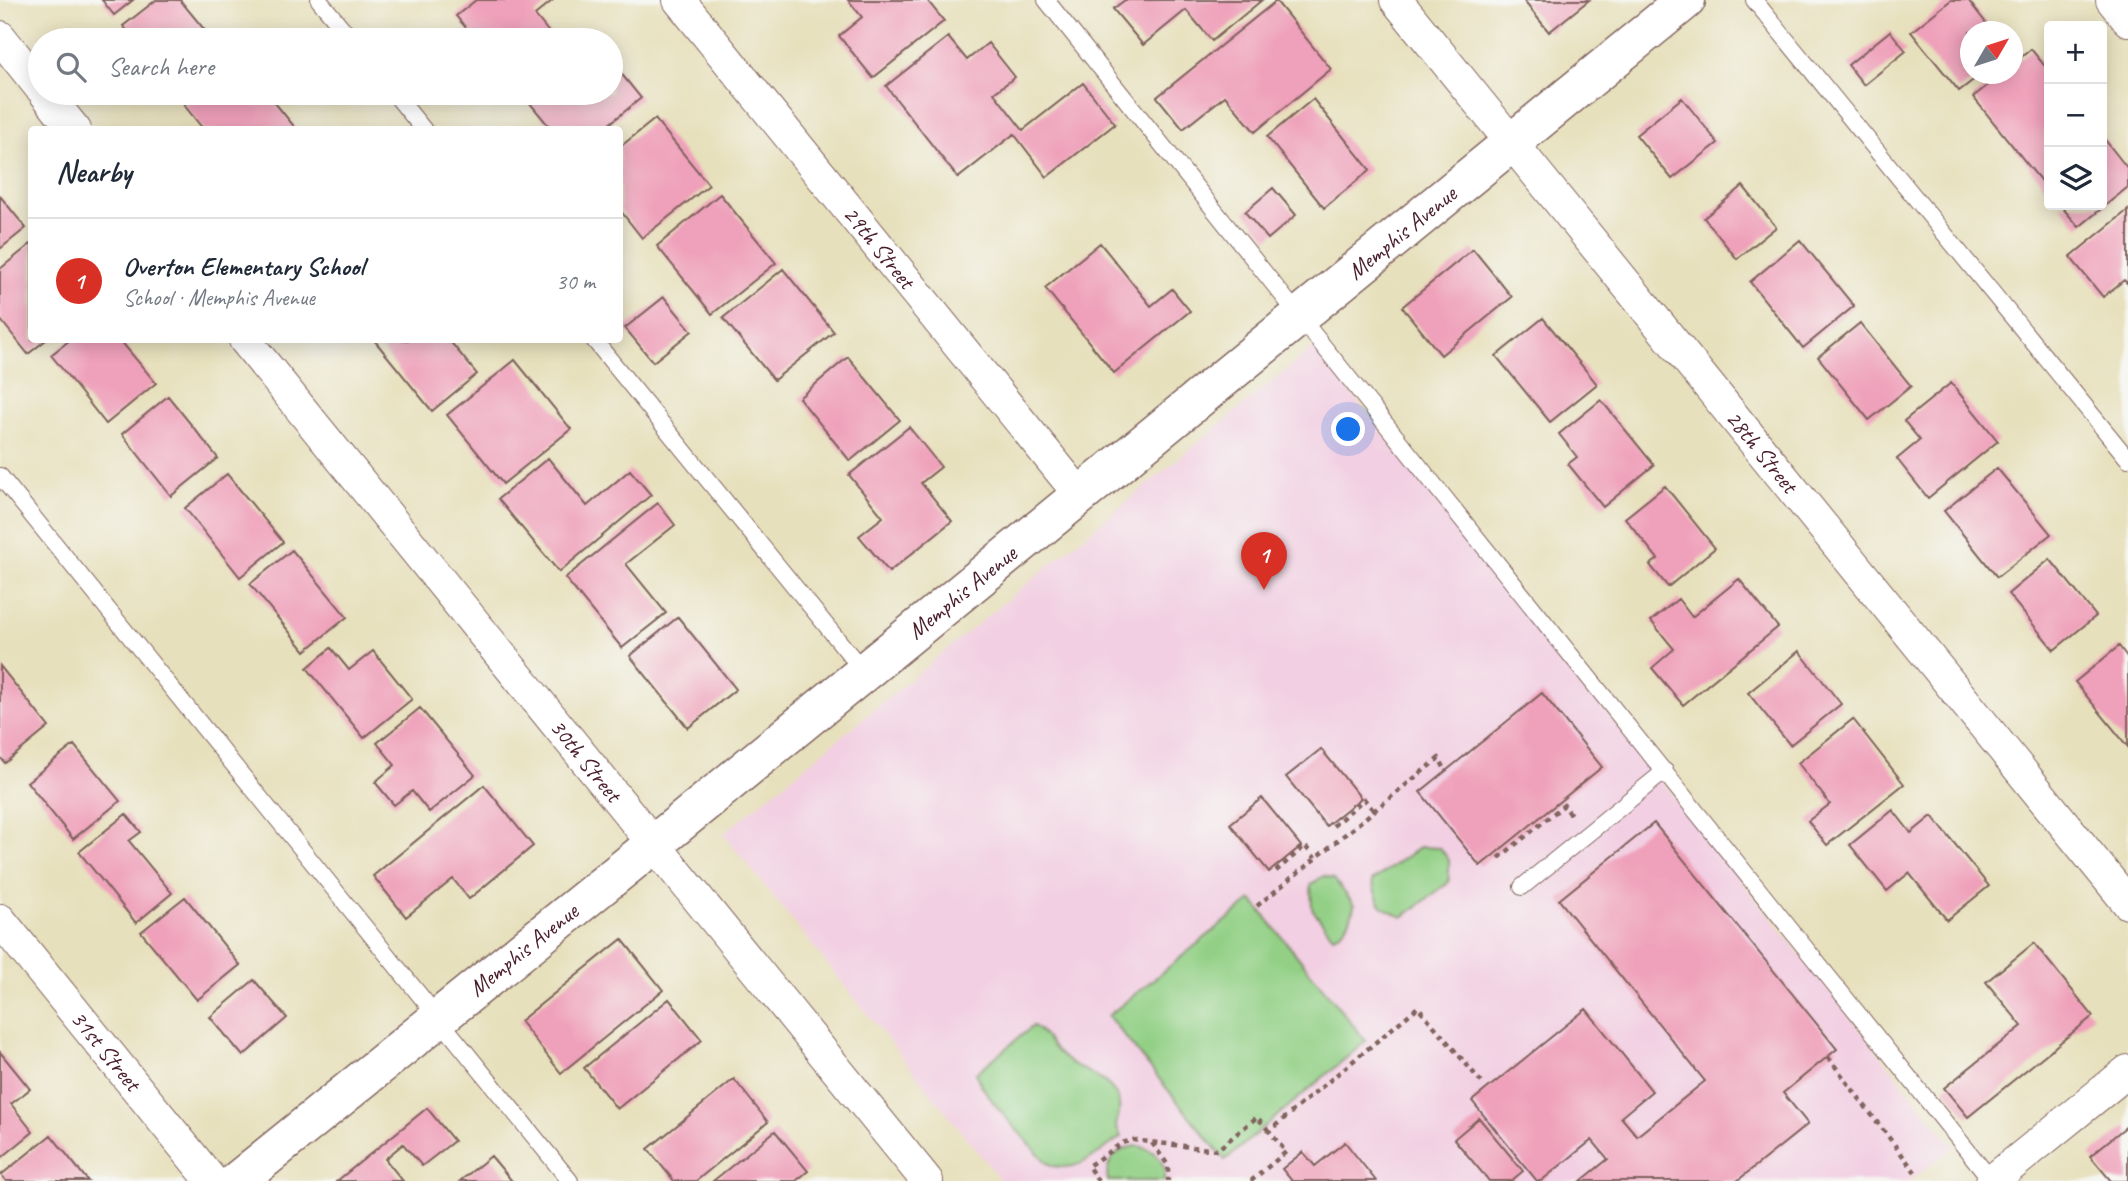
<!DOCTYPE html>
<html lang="en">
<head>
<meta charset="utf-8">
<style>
	:root { --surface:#fff; --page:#f2f2f3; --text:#1f2937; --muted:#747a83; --line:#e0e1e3; --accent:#d93025 }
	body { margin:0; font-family:Caveat,sans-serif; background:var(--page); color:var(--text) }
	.controls { position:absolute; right:21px; top:21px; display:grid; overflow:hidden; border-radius:7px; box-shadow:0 4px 18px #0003 }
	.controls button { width:63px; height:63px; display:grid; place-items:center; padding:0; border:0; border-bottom:2px solid var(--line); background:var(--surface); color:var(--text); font:35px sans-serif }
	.compass { position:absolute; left:1960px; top:21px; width:63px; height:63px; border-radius:50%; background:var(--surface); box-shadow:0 4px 18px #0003; rotate:51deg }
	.you { position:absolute; left:1349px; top:430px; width:24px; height:24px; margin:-18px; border:5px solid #fff; border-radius:50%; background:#1a73e8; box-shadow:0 0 0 10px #1a73e833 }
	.badge { display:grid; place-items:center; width:46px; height:46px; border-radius:50%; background:var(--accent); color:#fff; font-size:23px; font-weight:700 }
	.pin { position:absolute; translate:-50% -58px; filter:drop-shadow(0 2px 4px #0008) }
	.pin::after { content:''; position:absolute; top:37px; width:24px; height:21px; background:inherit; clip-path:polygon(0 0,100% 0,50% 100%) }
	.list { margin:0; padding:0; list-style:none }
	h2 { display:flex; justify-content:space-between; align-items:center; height:91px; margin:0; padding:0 28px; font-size:30px }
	h2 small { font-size:23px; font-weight:400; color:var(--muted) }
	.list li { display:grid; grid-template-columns:46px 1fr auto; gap:21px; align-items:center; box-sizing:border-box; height:126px; padding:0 28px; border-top:2px solid var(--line) }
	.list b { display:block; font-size:26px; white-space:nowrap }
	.list p { margin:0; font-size:23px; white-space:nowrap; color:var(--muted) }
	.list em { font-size:23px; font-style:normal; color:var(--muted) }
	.icon { flex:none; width:38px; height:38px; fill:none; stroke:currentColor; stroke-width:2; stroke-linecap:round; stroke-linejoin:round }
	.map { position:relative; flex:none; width:2128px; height:1181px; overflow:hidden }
	.search { position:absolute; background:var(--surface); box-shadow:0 4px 18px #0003; left:28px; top:28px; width:595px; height:77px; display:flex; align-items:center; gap:18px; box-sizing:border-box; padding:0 24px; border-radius:38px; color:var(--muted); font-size:26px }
	.panel { position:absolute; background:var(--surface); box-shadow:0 4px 18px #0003; left:28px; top:126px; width:595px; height:217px; border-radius:7px }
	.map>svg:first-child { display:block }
	.built { fill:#f2cfe2 }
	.green { fill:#93d086; stroke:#6e7858; stroke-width:2 }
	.building { fill:#efa0ba }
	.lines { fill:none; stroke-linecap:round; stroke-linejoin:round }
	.service-casing { stroke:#81635e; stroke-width:18 }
	.minor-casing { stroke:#81635e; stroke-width:34 }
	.tertiary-casing { stroke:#81635e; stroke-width:41 }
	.path { stroke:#81635e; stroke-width:4.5; stroke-dasharray:5 5; stroke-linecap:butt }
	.service { stroke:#fff; stroke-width:16 }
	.minor { stroke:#fff; stroke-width:32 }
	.tertiary { stroke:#fff; stroke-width:38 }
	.labels { text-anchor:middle; stroke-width:7; stroke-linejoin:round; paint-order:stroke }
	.street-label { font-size:24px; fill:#4a1f2b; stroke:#f6f6f2 }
</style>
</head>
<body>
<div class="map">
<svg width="2128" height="1181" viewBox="0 0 2128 1181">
	<rect width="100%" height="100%" fill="#f6f6f2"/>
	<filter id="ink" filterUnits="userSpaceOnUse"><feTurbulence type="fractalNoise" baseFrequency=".0143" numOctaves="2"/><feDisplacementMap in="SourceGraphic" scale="14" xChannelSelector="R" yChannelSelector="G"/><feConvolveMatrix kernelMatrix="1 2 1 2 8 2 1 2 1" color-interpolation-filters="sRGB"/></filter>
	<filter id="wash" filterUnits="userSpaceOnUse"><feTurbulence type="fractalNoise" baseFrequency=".00686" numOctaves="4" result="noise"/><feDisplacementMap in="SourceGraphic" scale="28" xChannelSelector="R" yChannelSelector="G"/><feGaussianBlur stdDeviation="1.57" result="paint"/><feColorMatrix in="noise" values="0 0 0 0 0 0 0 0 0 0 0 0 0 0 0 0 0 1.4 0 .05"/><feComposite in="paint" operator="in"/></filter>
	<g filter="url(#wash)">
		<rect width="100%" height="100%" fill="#e7e0bc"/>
		<!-- built -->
		<path class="built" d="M1314 347 1954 1147 1909 1181H1001L723 834Z"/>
		<!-- green -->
		<path class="green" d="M1420 847 1440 848 1449 860V882L1403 917C1380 908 1378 905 1372 881Z
			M1323 876 1334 879 1354 905C1352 918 1346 931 1333 936L1312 909 1311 885Z
			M1252 900 1366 1041 1225 1160 1108 1016Z
			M1033 1026C1045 1032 1050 1046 1060 1055 1082 1075 1133 1081 1116 1124L1121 1137C1099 1152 1076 1177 1047 1163 1031 1145 980 1093 976 1073Z
			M1137 1146C1155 1149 1167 1161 1164 1181H1108C1104 1161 1118 1148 1137 1146Z"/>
		<g id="blocks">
			<!-- building -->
			<path class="building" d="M102 0H133L114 15Z
				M156 0H180L213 40H135L123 26Z
				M476 0H553L535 15 555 40H476L456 16Z
				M848 0H927L944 21 873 78 839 36 862 17Z
				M1125 0H1262L1212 41 1186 10 1143 45 1113 9Z
				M1523 0H1589L1549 32Z
				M1951 0H1968L1993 32H1970V74H1981L1959 91 1911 32Z
				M1276 1 1331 69 1255 132 1225 96 1183 129 1157 97Z
				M1890 31 1906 51 1864 85 1848 65Z
				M948 37 967 60 988 43 1015 77 994 93 1023 130 1083 83 1115 124 1047 177 1014 134 958 178 886 86Z
				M2031 49 2049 71V191L1973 97 2002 74H2012V65Z
				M611 61 641 98 602 130H552L529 102 541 93H611Z
				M198 93H237L241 97 246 93H267L297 130H204L184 105Z
				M1682 98 1718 143 1672 179 1636 135Z
				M1313 99 1370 170 1324 208 1267 137Z
				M655 119 709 185 642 238 620 210V147Z
				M2102 136 2128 169V187L2079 227 2060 205H2102Z
				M1743 186 1776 227 1737 259 1704 218Z
				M1273 188 1296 215 1268 239 1245 212Z
				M720 194 776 263 712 314 657 246Z
				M0 196 26 228 0 249Z
				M2128 210V284L2124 280 2103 297 2070 257Z
				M1800 240 1854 306 1803 348 1750 282Z
				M32 243V340H46L28 354 0 319V269Z
				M1100 243 1151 306 1172 289 1190 311 1114 373 1045 288Z
				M1473 249 1512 297 1441 355 1402 307Z
				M783 269 834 332 774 380 723 318Z
				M664 297 692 331 653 362 625 328Z
				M1543 318 1597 384 1550 422 1496 356Z
				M1860 323 1911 386 1869 420 1818 357Z
				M70 340H120L156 383 106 424 51 355Z
				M374 340H449L477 374 432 411Z
				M848 357 900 420 850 461 799 398Z
				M515 360 571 429 503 484 447 415Z
				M1951 383 1998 441 1928 498 1897 459 1920 440 1904 421Z
				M168 396 218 458 171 496 122 434Z
				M1601 400 1654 465 1603 507 1568 464 1577 457 1559 434Z
				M909 427 941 467 921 483 952 521 889 572 859 536 883 517 849 475Z
				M548 458 587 506 630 470 651 495 559 572 498 499Z
				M1997 468 2051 534 1997 577 1944 511Z
				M227 474 283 542 240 577 185 508Z
				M1665 486 1715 548 1668 587 1650 565 1658 559 1625 518Z
				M658 503 675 525 626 564 666 613 622 648 565 578Z
				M292 550 347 617 305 651 250 584Z
				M2050 559 2096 616 2054 650 2008 594Z
				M1739 579 1778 627 1683 705 1652 668 1674 649 1651 621 1678 599 1692 617Z
				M678 617 736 689 688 728 630 656Z
				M2119 646 2128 658V747L2075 682Z
				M331 648 349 670 373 651 412 699 364 738 307 668Z
				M1799 651 1841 704 1790 745 1748 693Z
				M0 666 49 727 5 763 0 757Z
				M1542 693 1602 767 1480 866 1420 792Z
				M420 708 475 775 429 812 412 791 394 805 375 782 395 765 377 743Z
				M1853 719 1904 784 1827 845 1808 821 1830 804 1798 763Z
				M74 745 120 801 73 839 27 782Z
				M1321 749 1361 798 1326 826 1286 777Z
				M484 785 533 846 469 899 453 879 406 917 373 876Z
				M1262 798 1301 846 1269 872 1230 824Z
				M1893 810 1911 833 1932 816 1989 886 1947 920 1909 873 1887 891 1850 845Z
				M126 814 141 832 129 841 172 893 136 923 79 852Z
				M1654 823 1837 1049 1783 1093 1808 1124 1737 1181H1581L1608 1159 1592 1140 1541 1181H1537L1472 1101 1586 1009 1652 1091 1621 1117 1637 1136 1705 1081 1559 900Z
				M185 897 240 965 197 1000 141 932Z
				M622 939 663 990 561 1073 520 1021Z
				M2034 943 2093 1016 1968 1117 1944 1088 2022 1026 1986 982Z
				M254 980 287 1018 243 1056 210 1017Z
				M669 999 702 1040 617 1109 584 1068Z
				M0 1052 30 1089 11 1104 33 1132 0 1159Z
				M734 1079 768 1122 696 1181H674L648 1149Z
				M427 1108 454 1141 422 1166 403 1144 385 1159 403 1181H337Z
				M1479 1118 1523 1171 1511 1181H1489L1454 1139Z
				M2128 1125V1181H2111L2090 1156Z
				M775 1131 808 1171 796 1181H713Z
				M51 1135 88 1181H6L1 1175Z
				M1345 1142 1376 1181H1292L1282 1169 1303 1152 1315 1166Z
				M491 1156 512 1181H460Z"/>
		</g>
	</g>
	<g filter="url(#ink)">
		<use href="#blocks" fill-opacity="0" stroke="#81635e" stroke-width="2"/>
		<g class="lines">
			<defs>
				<path id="service" d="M319 0 352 40
					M1046 0 1992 1181
					M1754 0 2128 459
					M394 93 424 130
					M594 340 864 672
					M0 476 570 1181
					M1522 887 1665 771"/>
				<g id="minor">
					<path id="s1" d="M679 0 1080 495"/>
					<path id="s2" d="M1396 0 2128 903"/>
					<path d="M2112 0 2128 20"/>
					<path d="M0 37 40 87"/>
					<path d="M45 93 75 130"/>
					<path id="s3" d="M245 340 927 1181"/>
					<path id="s4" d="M0 920 212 1181"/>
					<path d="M1992 1181 2128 1071"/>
				</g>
				<g id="tertiary">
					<path id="s5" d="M237 1181 654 844 1686 0"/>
				</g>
			</defs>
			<!-- service casing -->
			<use href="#service" class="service-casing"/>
			<!-- minor casing -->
			<use href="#minor" class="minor-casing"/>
			<!-- tertiary casing -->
			<use href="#tertiary" class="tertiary-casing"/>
			<!-- path -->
			<path class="path" d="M1333 826 1364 799 1374 811
				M1499 858 1564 805 1571 815
				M1276 871 1305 846 1315 858
				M1257 906 1439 758 1446 771
				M1828 1057 1915 1172
				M1152 1143 1168 1165V1181
				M1098 1181 1088 1166 1122 1143 1133 1140 1217 1150 1257 1117 1269 1131
				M1251 1181 1286 1152 1269 1131 1418 1007 1483 1084"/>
			<!-- service -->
			<use href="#service" class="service"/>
			<!-- minor -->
			<use href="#minor" class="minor"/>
			<!-- tertiary -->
			<use href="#tertiary" class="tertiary"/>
		</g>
	</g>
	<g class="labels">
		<!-- street labels -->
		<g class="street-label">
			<text dy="8" stroke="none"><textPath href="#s5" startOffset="1502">Memphis Avenue</textPath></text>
			<text dy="8" stroke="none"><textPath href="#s1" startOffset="318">29th Street</textPath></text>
			<text dy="8" stroke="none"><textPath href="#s2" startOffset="581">28th Street</textPath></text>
			<text dy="8" stroke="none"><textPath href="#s5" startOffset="934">Memphis Avenue</textPath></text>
			<text dy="8" stroke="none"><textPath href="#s3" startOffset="541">30th Street</textPath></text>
			<text dy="8" stroke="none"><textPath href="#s5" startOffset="368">Memphis Avenue</textPath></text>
			<text dy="8" stroke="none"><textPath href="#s4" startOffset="168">31st Street</textPath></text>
		</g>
	</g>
</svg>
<div class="controls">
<button>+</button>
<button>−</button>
<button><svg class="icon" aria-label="layers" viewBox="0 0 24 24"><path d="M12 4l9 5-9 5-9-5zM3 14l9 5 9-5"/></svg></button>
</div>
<svg class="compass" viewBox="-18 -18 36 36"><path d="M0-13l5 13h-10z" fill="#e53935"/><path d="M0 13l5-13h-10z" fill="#747a83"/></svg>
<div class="you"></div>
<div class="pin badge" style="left:1264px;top:590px">1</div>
<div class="search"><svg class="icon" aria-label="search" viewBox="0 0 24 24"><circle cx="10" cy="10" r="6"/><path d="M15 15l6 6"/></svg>Search here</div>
<section class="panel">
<h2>Nearby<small></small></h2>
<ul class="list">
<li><span class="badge">1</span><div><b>Overton Elementary School</b><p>School · Memphis Avenue</p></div><em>30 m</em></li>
</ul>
</section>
</div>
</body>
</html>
